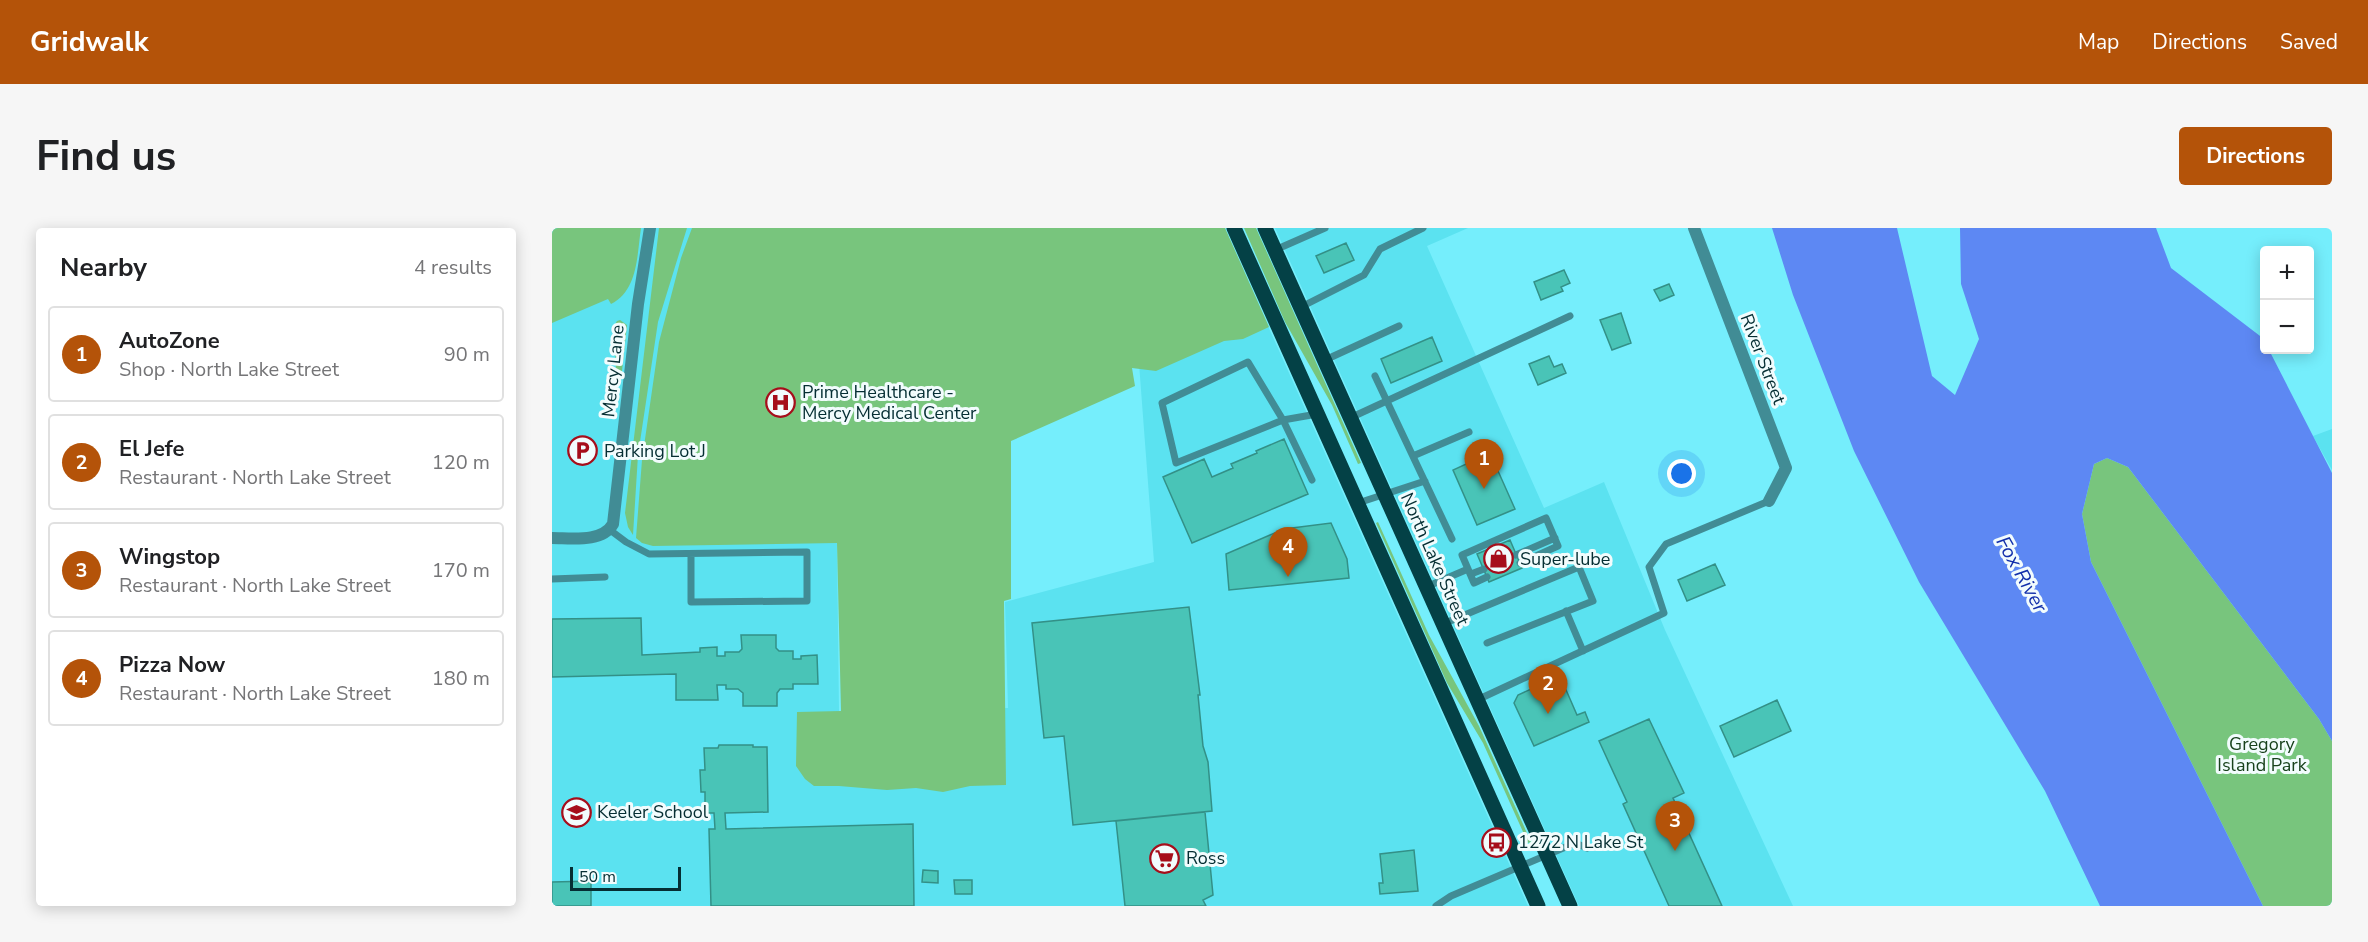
<!DOCTYPE html>
<html lang="en">
<head>
<meta charset="utf-8">
<style>
	:root { --surface:#fff; --page:#f6f6f6; --text:#202124; --muted:#757577; --line:#e0e0e0; --accent:#b45309 }
	body { margin:0; font-family:"Nunito Sans",sans-serif; background:var(--page); color:var(--text) }
	.controls { position:absolute; right:18px; top:18px; display:grid; overflow:hidden; border-radius:6px; box-shadow:0 3px 15px #0003 }
	.controls button { width:54px; height:54px; display:grid; place-items:center; padding:0; border:0; border-bottom:2px solid var(--line); background:var(--surface); color:var(--text); font:30px sans-serif }
	.scale { position:absolute; left:18px; bottom:15px; width:111px; box-sizing:border-box; padding-left:6px; border:3px solid #052e33; border-top:0; font-size:16px; line-height:21px; white-space:nowrap; color:#052e33; -webkit-text-stroke:4px #f2fcfd; paint-order:stroke }
	.you { position:absolute; left:1130px; top:246px; width:21px; height:21px; margin:-15px; border:4px solid #fff; border-radius:50%; background:#1a73e8; box-shadow:0 0 0 9px #1a73e833 }
	.badge { display:grid; place-items:center; width:39px; height:39px; border-radius:50%; background:var(--accent); color:#fff; font-size:20px; font-weight:700 }
	.pin { position:absolute; translate:-50% -50px; filter:drop-shadow(0 2px 3px #0008) }
	.pin::after { content:''; position:absolute; top:32px; width:21px; height:18px; background:inherit; clip-path:polygon(0 0,100% 0,50% 100%) }
	.list { margin:0; padding:0; list-style:none }
	h2 { display:flex; justify-content:space-between; align-items:center; height:78px; margin:0; padding:0 24px; font-size:26px }
	h2 small { font-size:20px; font-weight:400; color:var(--muted) }
	.list li { display:grid; grid-template-columns:39px 1fr auto; gap:18px; align-items:center; box-sizing:border-box; height:96px; margin:0 12px 12px; padding:0 12px; border:2px solid var(--line); border-radius:6px }
	.list b { display:block; font-size:22px; white-space:nowrap }
	.list p { margin:0; font-size:20px; white-space:nowrap; color:var(--muted) }
	.list em { font-size:20px; font-style:normal; color:var(--muted) }
	.map { position:relative; flex:none; width:1780px; height:678px; overflow:hidden; border-radius:6px }
	header { display:flex; align-items:center; gap:36px; box-sizing:border-box; height:84px; padding:0 30px; background:var(--accent); color:#fff }
	header strong { font-size:28px }
	nav { display:flex; gap:33px; margin-inline-start:auto; font-size:21px }
	.intro { display:flex; align-items:center; justify-content:space-between; box-sizing:border-box; height:144px; padding:0 36px }
	h1 { margin:0; font-size:42px }
	.button { padding:15px 27px; border-radius:6px; background:var(--accent); color:#fff; font-size:21px; font-weight:700 }
	main { display:flex; gap:36px; padding:0 36px }
	aside { flex:1; background:var(--surface); border-radius:6px; box-shadow:0 3px 15px #0003 }
	.map>svg:first-child { display:block }
	.built { fill:#5be2f0; fill-rule:evenodd }
	.green { fill:#78c57d }
	.water { fill:#5d88f3 }
	.building { fill:#49c4b7; stroke:#339087; stroke-width:1.5 }
	.lines { fill:none; stroke-linecap:round; stroke-linejoin:round }
	.lane { stroke:#418c95; stroke-width:7 }
	.street { stroke:#418c95; stroke-width:12 }
	.primary { stroke:#044146; stroke-width:15 }
	.labels { text-anchor:middle; stroke-width:6; stroke-linejoin:round; paint-order:stroke }
	.street-label { font-size:18px; fill:#052e33; stroke:#f2fcfd }
	.poi-label { font-size:18px; fill:#052e33; stroke:#f2fcfd; text-anchor:start }
	.park-label { font-size:18px; fill:#18421c; stroke:#f2fcfd }
	.water-label { font-size:20px; font-style:italic; fill:#1230ab; stroke:#f2fcfd }
</style>
</head>
<body>
<header>
<strong>Gridwalk</strong>
<nav><a>Map</a><a>Directions</a><a>Saved</a></nav>
</header>
<div class="intro"><h1>Find us</h1><a class="button">Directions</a></div>
<main>
<aside>
<h2>Nearby<small>4 results</small></h2>
<ul class="list">
<li><span class="badge">1</span><div><b>AutoZone</b><p>Shop · North Lake Street</p></div><em>90 m</em></li>
<li><span class="badge">2</span><div><b>El Jefe</b><p>Restaurant · North Lake Street</p></div><em>120 m</em></li>
<li><span class="badge">3</span><div><b>Wingstop</b><p>Restaurant · North Lake Street</p></div><em>170 m</em></li>
<li><span class="badge">4</span><div><b>Pizza Now</b><p>Restaurant · North Lake Street</p></div><em>180 m</em></li>
</ul>
</aside>
<div class="map">
<svg width="1780" height="678" viewBox="0 0 1780 678">
	<rect width="100%" height="100%" fill="#75eefc"/>
	<!-- built -->
	<path class="built" d="M0 0H672L976 678H0ZM586 122 602 334 453 374 456 480 287 484 285 315 332 227Z
		M723 0H916L875 18 992 280 1052 254 1113 402 1241 678H1027Z
		M1780 201V242L1761 208Z"/>
	<!-- green -->
	<path class="green" d="M0 0H89C85 27 86 63 59 76L56 71 0 95Z
		M107 0H135L106 94 86 227 81 307 76 299 73 285Z
		M140 0H673L717 99 691 111 672 113 604 143 580 140 583 158 459 213V371L452 373 454 557 418 558 391 564 364 560 335 562 287 558H262L253 551 244 538 245 484 289 483 285 315 101 318 90 315 84 310 90 232 107 114 129 30Z
		M692 0H704L809 235 806 236 780 177 733 94Z
		M68 92 75 97 70 143 67 147 64 143 62 98 65 93Z
		M1555 230 1576 239 1767 491 1780 513V678H1711L1539 334 1530 286 1542 236Z
		M826 294 877 407 927 498 979 614 976 615 931 515 895 455 824 295Z"/>
	<!-- water -->
	<path class="water" d="M1220 0H1345L1380 148 1403 167 1427 111 1409 56 1408 0H1604L1619 40 1712 111V122H1717L1780 245V513L1767 491 1576 239 1555 230 1542 236 1530 286 1539 334 1711 678H1548L1493 563 1367 354 1302 223 1241 67Z"/>
	<!-- building -->
	<path class="building" d="M794 15 802 32 772 45 764 28Z
		M1012 42 1018 55 1009 59 1011 63 989 72 982 54Z
		M1117 56 1122 67 1108 73 1102 62Z
		M1069 85 1079 115 1060 122 1048 92Z
		M880 109 890 133 839 155 829 131Z
		M997 128 1002 139 1010 136 1014 145 986 157 977 136Z
		M732 211 756 266 640 315 611 249 652 231 660 249 681 240 679 236 705 225 704 223Z
		M938 225 963 281 925 297 901 242Z
		M779 295 795 331 797 350 677 362 674 326 732 301Z
		M958 312 970 340 937 354 925 326Z
		M1163 336 1173 357 1135 373 1126 352Z
		M637 379 648 467H646L651 518 656 534 660 583 521 597 512 508 492 510 480 395Z
		M89 390 90 427 148 424V420L165 419V428H173V424H187L190 421 189 407H224V420L227 423H241V431H249V428L265 427 266 456H241V461H228L225 465V478H191V465L186 461H174V457H165L166 472H124V446L0 449V391Z
		M1008 448 1025 487 1033 484 1037 494 982 518 962 475 966 467Z
		M1225 472 1239 503 1182 529 1168 498Z
		M1097 491 1132 565 1121 570 1170 678H1117L1071 576 1075 574 1047 513Z
		M167 517H201V519H215L216 584 173 585 174 601 361 596 362 678H159L157 601H163L162 585H153V564H149L148 542H153L152 520H166Z
		M653 584 661 667 651 672 654 678H573L564 593Z
		M862 622 866 663 828 666 827 655H831L828 626Z
		M371 642 386 643V655L370 654Z
		M402 652H420V666H403Z
		M39 653V678H0V654Z"/>
	<g class="lines">
		<!-- lane -->
		<path class="lane" d="M723 22 773 0
			M749 79 812 47 828 21 871 0
			M773 132 847 98
			M823 148 900 311
			M798 190 1018 88
			M861 228 917 204
			M760 252 731 192 624 235 610 175 696 134 731 192 765 186
			M806 275 873 253
			M58 302 74 314 97 326 255 324V373L139 374V326
			M964 327 1003 310
			M919 346 932 341
			M935 349 922 355 910 327 994 290 1006 318 968 335
			M0 351 53 349
			M874 359 916 341
			M1014 383 1031 423
			M891 396 1027 339 1041 373 935 415
			M925 472 1112 385 1097 339 1114 316 1217 273
			M884 678 899 668 1023 615 1035 620"/>
		<!-- street -->
		<path class="street" d="M1142 0 1234 240 1217 273
			M0 310C19 310 50 315 61 296L86 76 98 0"/>
		<!-- primary -->
		<path class="primary" d="M682 0 986 678
			M713 0 1018 678"/>
	</g>
	<!-- icons -->
	<defs>
		<symbol id="hospital-ring" viewBox="-11 -11 22 22"><circle r="9.5" fill="#f2fcfd" stroke="#a60e1b" stroke-width="1.5"/><path d="M-5-5h3v3.5h4V-5h3V5h-3V1.5h-4V5h-3Z" fill="#a60e1b"/></symbol>
		<symbol id="parking-ring" viewBox="-11 -11 22 22"><circle r="9.5" fill="#f2fcfd" stroke="#a60e1b" stroke-width="1.5"/><path d="M-3.5-5.5H1a3.5 3.5 0 0 1 0 7H-1V5.5H-3.5ZM-1-3.4V-.6H.8a1.4 1.4 0 0 0 0-2.8Z" fill="#a60e1b"/></symbol>
		<symbol id="shop-ring" viewBox="-11 -11 22 22"><circle r="9.5" fill="#f2fcfd" stroke="#a60e1b" stroke-width="1.5"/><path d="M-5-2.5h2.3a2.7 3.5 0 0 1 5.4 0H5L5.5 6h-11ZM-1.5-2.5h3a1.5 2.3 0 0 0-3 0Z" fill="#a60e1b"/></symbol>
		<symbol id="school-ring" viewBox="-11 -11 22 22"><circle r="9.5" fill="#f2fcfd" stroke="#a60e1b" stroke-width="1.5"/><path d="M0-5L7-2L0 1L-7-2ZM-4 1L0 2.5L4 1V4Q0 6-4 4Z" fill="#a60e1b"/></symbol>
		<symbol id="bus-ring" viewBox="-11 -11 22 22"><circle r="9.5" fill="#f2fcfd" stroke="#a60e1b" stroke-width="1.5"/><path d="M-5-6H5V4H4V6H2V4H-2V6H-4V4H-5ZM-3.5-4V0h7V-4ZM-3.5 1.2v1.5H-2V1.2ZM2 1.2v1.5H3.5V1.2Z" fill="#a60e1b"/></symbol>
		<symbol id="supermarket-ring" viewBox="-11 -11 22 22"><circle r="9.5" fill="#f2fcfd" stroke="#a60e1b" stroke-width="1.5"/><path d="M-6-5.5h2.5l.6 2H6L4.5 2H-2.5L-4.4-4H-6ZM-1.5 3.2a1.3 1.3 0 1 0 .1 0ZM3 3.2a1.3 1.3 0 1 0 .1 0Z" fill="#a60e1b"/></symbol>
	</defs>
	<g fill-rule="evenodd">
		<use href="#hospital-ring" x="212" y="158" width="33" height="33"/>
		<use href="#parking-ring" x="14" y="206" width="33" height="33"/>
		<use href="#shop-ring" x="930" y="314" width="33" height="33"/>
		<use href="#school-ring" x="8" y="568" width="33" height="33"/>
		<use href="#bus-ring" x="928" y="598" width="33" height="33"/>
		<use href="#supermarket-ring" x="596" y="614" width="33" height="33"/>
	</g>
	<g class="labels">
		<!-- street labels -->
		<g class="street-label">
			<text transform="translate(1211 131) rotate(69)" y="6">River Street</text>
			<text transform="translate(61 143) rotate(-84)" y="6">Mercy Lane</text>
			<text transform="translate(883 331) rotate(66)" y="6">North Lake Street</text>
		</g>
		<!-- poi labels -->
		<g class="poi-label">
			<text x="250" y="170">Prime Healthcare -<tspan x="250" dy="21">Mercy Medical Center</tspan></text>
			<text x="52" y="229">Parking Lot J</text>
			<text x="968" y="337">Super-lube</text>
			<text x="45" y="590">Keeler School</text>
			<text x="966" y="620">1272 N Lake St</text>
			<text x="634" y="636">Ross</text>
		</g>
		<!-- park labels -->
		<g class="park-label">
			<text x="1710" y="522">Gregory<tspan x="1710" dy="21">Island Park</tspan></text>
		</g>
		<!-- water labels -->
		<g class="water-label">
			<text transform="translate(1470 346) rotate(61)" y="7">Fox River</text>
		</g>
	</g>
</svg>
<div class="controls">
<button>+</button>
<button>−</button>
</div>
<div class="scale">50 m</div>
<div class="you"></div>
<div class="pin badge" style="left:932px;top:261px">1</div>
<div class="pin badge" style="left:996px;top:486px">2</div>
<div class="pin badge" style="left:1123px;top:623px">3</div>
<div class="pin badge" style="left:736px;top:349px">4</div>
</div>
</main>
</body>
</html>
